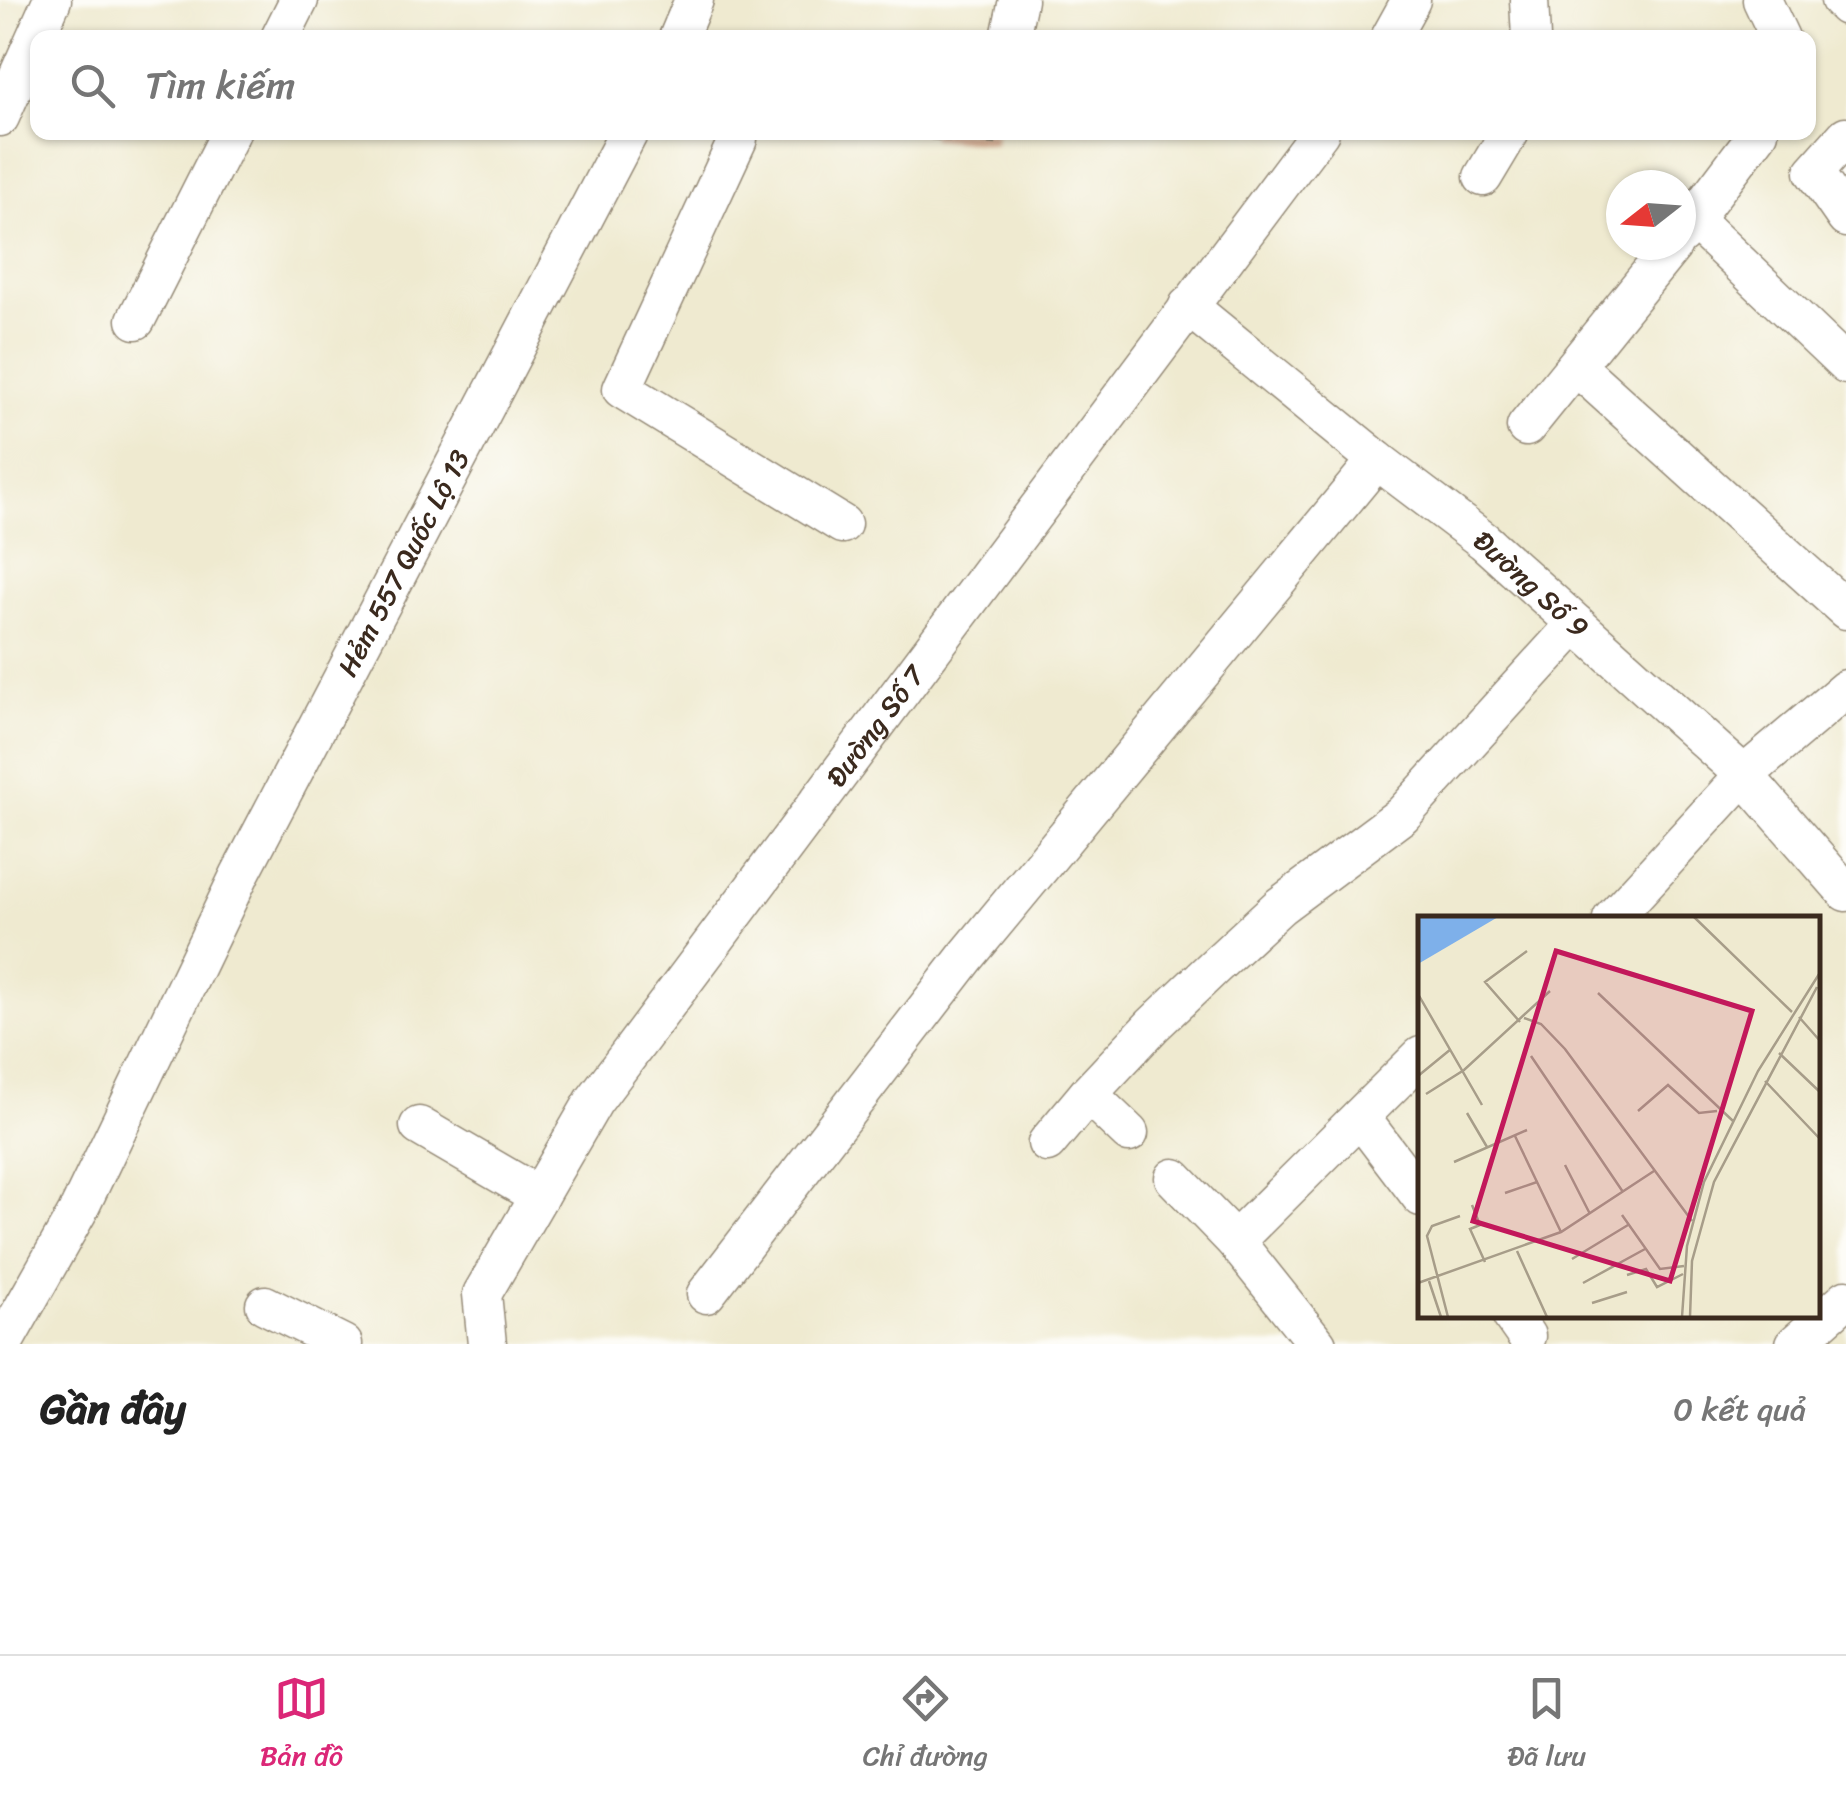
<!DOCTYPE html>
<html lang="vi">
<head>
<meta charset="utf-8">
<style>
	:root { --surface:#fff; --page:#f2f2f2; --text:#222; --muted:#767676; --line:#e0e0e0; --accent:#db2777 }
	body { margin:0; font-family:Sriracha,sans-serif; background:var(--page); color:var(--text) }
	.compass { position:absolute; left:1606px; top:170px; width:90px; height:90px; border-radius:50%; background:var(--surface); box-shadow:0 2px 8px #0004; rotate:253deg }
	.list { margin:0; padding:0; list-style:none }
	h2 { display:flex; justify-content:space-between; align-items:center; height:130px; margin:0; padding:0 40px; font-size:42px }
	h2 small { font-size:32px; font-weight:400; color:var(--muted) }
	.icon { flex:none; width:55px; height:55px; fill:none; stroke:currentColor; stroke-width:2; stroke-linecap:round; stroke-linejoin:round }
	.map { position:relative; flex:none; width:1846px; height:1344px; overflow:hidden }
	.search { position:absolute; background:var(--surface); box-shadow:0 2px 8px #0004; left:30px; right:30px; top:30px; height:110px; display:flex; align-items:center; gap:25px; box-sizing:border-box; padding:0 35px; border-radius:20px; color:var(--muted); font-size:38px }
	.sheet { height:310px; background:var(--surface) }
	nav { display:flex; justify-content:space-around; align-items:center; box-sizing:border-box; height:140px; border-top:2px solid var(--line); background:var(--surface); font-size:28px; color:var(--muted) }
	nav a { display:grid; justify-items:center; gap:5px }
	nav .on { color:var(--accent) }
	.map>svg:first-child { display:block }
	.building { fill:#d3a688 }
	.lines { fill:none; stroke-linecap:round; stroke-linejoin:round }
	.minor-casing { stroke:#958a77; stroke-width:41 }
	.minor { stroke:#fff; stroke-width:38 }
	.labels { text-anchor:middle; stroke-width:9; stroke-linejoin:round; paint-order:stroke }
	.street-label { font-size:28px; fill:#3b2a1e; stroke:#fdfcf7 }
	.inset-road { fill:none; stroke:#a79d89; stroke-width:2.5 }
	.view { fill:#c2185b; fill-opacity:0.15; stroke:#c2185b; stroke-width:5 }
	.inset-edge { fill:none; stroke:#3b2a1e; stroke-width:5 }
</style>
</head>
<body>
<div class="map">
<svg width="1846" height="1344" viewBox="0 0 1846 1344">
	<rect width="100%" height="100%" fill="#fdfcf7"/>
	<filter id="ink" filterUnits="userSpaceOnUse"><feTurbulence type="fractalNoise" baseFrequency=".01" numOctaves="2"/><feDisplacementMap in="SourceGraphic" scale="20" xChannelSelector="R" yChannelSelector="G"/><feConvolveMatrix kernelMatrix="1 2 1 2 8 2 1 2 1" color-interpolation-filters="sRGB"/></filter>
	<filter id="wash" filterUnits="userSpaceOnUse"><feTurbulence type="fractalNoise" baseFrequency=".0048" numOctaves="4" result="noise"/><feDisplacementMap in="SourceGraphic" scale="40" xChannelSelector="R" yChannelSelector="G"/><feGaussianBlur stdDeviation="2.25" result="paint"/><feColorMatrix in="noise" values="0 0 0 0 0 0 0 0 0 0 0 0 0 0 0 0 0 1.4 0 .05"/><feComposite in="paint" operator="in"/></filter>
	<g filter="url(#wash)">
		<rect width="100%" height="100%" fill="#efead0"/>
		<g id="blocks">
			<!-- building -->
			<path class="building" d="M932 132H996L995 144 932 139Z"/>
		</g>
	</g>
	<g filter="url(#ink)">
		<use href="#blocks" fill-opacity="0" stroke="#958a77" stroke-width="2.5"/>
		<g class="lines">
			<defs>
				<g id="minor">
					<path d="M1529 0 1531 38"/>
					<path d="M1762 0 1780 38"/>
					<path d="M1840 0 1846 6"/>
					<path d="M280 38 299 0"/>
					<path d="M678 38 694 0"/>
					<path d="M1010 38 1018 0"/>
					<path d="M1390 38 1411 0"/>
					<path d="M0 117 52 0"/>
					<path d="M738 132V139L622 389 842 524"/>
					<path d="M1846 136 1814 172 1846 218"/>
					<path d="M1483 177 1510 132"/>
					<path d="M1693 219 1846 365"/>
					<path d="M1681 235 1759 132"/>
					<path id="s1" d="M1188 306 1377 460 1484 541 1744 775 1846 892"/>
					<path d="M136 320 231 132"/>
					<path d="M1576 366 1846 610"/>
					<path d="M1526 427 1673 245"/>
					<path d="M1612 919 1744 775 1846 689"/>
					<path d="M1088 1094 1129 1133"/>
					<path d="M1360 1117 1421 1197"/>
					<path d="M419 1126 539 1196"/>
					<path d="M1047 1143 1088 1094 1153 1025 1214 967 1280 906 1402 815 1576 624"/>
					<path d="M1174 1178 1235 1241 1317 1344"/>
					<path d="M1235 1241 1421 1056"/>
					<path d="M706 1294 966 957 1377 460"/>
					<path d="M265 1305 343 1344"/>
					<path d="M1512 1316 1526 1336"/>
					<path id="s2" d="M3 1344 77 1213 240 874 629 132"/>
					<path id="s3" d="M487 1344 482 1294 594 1101 1320 132"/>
					<path d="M1795 1344 1846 1299"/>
				</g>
			</defs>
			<!-- minor casing -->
			<use href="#minor" class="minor-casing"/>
			<!-- minor -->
			<use href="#minor" class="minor"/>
		</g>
	</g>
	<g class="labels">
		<!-- street labels -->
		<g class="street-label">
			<text dy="10" stroke="none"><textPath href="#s2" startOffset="878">Hẻm 557 Quốc Lộ 13</textPath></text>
			<text dy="10" stroke="none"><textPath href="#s1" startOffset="442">Đường Số 9</textPath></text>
			<text dy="10" stroke="none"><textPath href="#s3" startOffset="742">Đường Số 7</textPath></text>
		</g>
	</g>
	<!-- overview -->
	<g transform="translate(1418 916)">
		<rect width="402" height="402" fill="#efead0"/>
		<path d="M0 1H80L0 48Z" fill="#7eb0ea"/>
		<path class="inset-road" d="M276 1 374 96M180 77 315 205M0 78 64 189M381 101 403 126M106 102 123 108 147 133 274 305M102 106 67 66 109 35M361 137 403 177M113 140 205 276M0 160 33 133M347 165 403 224M8 178 46 154 132 75M220 195 250 169 281 197 299 195M49 197 69 231M97 220 143 316M36 246 109 214M147 249 172 298M87 277 119 266M54 289 62 309 52 313 67 346M204 299 242 353 266 350M99 335 129 401M154 343 210 309M209 359 228 353 239 371 265 358M11 365 23 401M0 367 143 316 236 255M165 367 227 333M174 387 209 376M30 401 9 320 14 310 42 300M264 401 269 330 286 266 340 155 403 55M272 401 274 345 296 266 399 71"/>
		<path class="view" d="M138 35 334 95 252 365 55 305Z"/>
		<rect width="402" height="402" class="inset-edge"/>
	</g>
</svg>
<svg class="compass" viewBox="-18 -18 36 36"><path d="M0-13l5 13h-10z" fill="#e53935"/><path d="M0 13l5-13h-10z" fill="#767676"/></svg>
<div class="search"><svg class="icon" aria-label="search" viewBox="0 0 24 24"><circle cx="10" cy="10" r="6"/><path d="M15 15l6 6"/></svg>Tìm kiếm</div>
</div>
<section class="sheet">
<h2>Gần đây<small>0 kết quả</small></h2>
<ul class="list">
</ul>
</section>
<nav>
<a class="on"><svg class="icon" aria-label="map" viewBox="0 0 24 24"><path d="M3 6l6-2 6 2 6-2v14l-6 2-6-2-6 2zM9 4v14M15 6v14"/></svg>Bản đồ</a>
<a><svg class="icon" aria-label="directions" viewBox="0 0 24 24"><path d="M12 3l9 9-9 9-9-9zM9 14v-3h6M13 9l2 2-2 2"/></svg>Chỉ đường</a>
<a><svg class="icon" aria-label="saved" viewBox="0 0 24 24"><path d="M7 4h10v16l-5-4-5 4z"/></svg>Đã lưu</a>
</nav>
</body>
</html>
